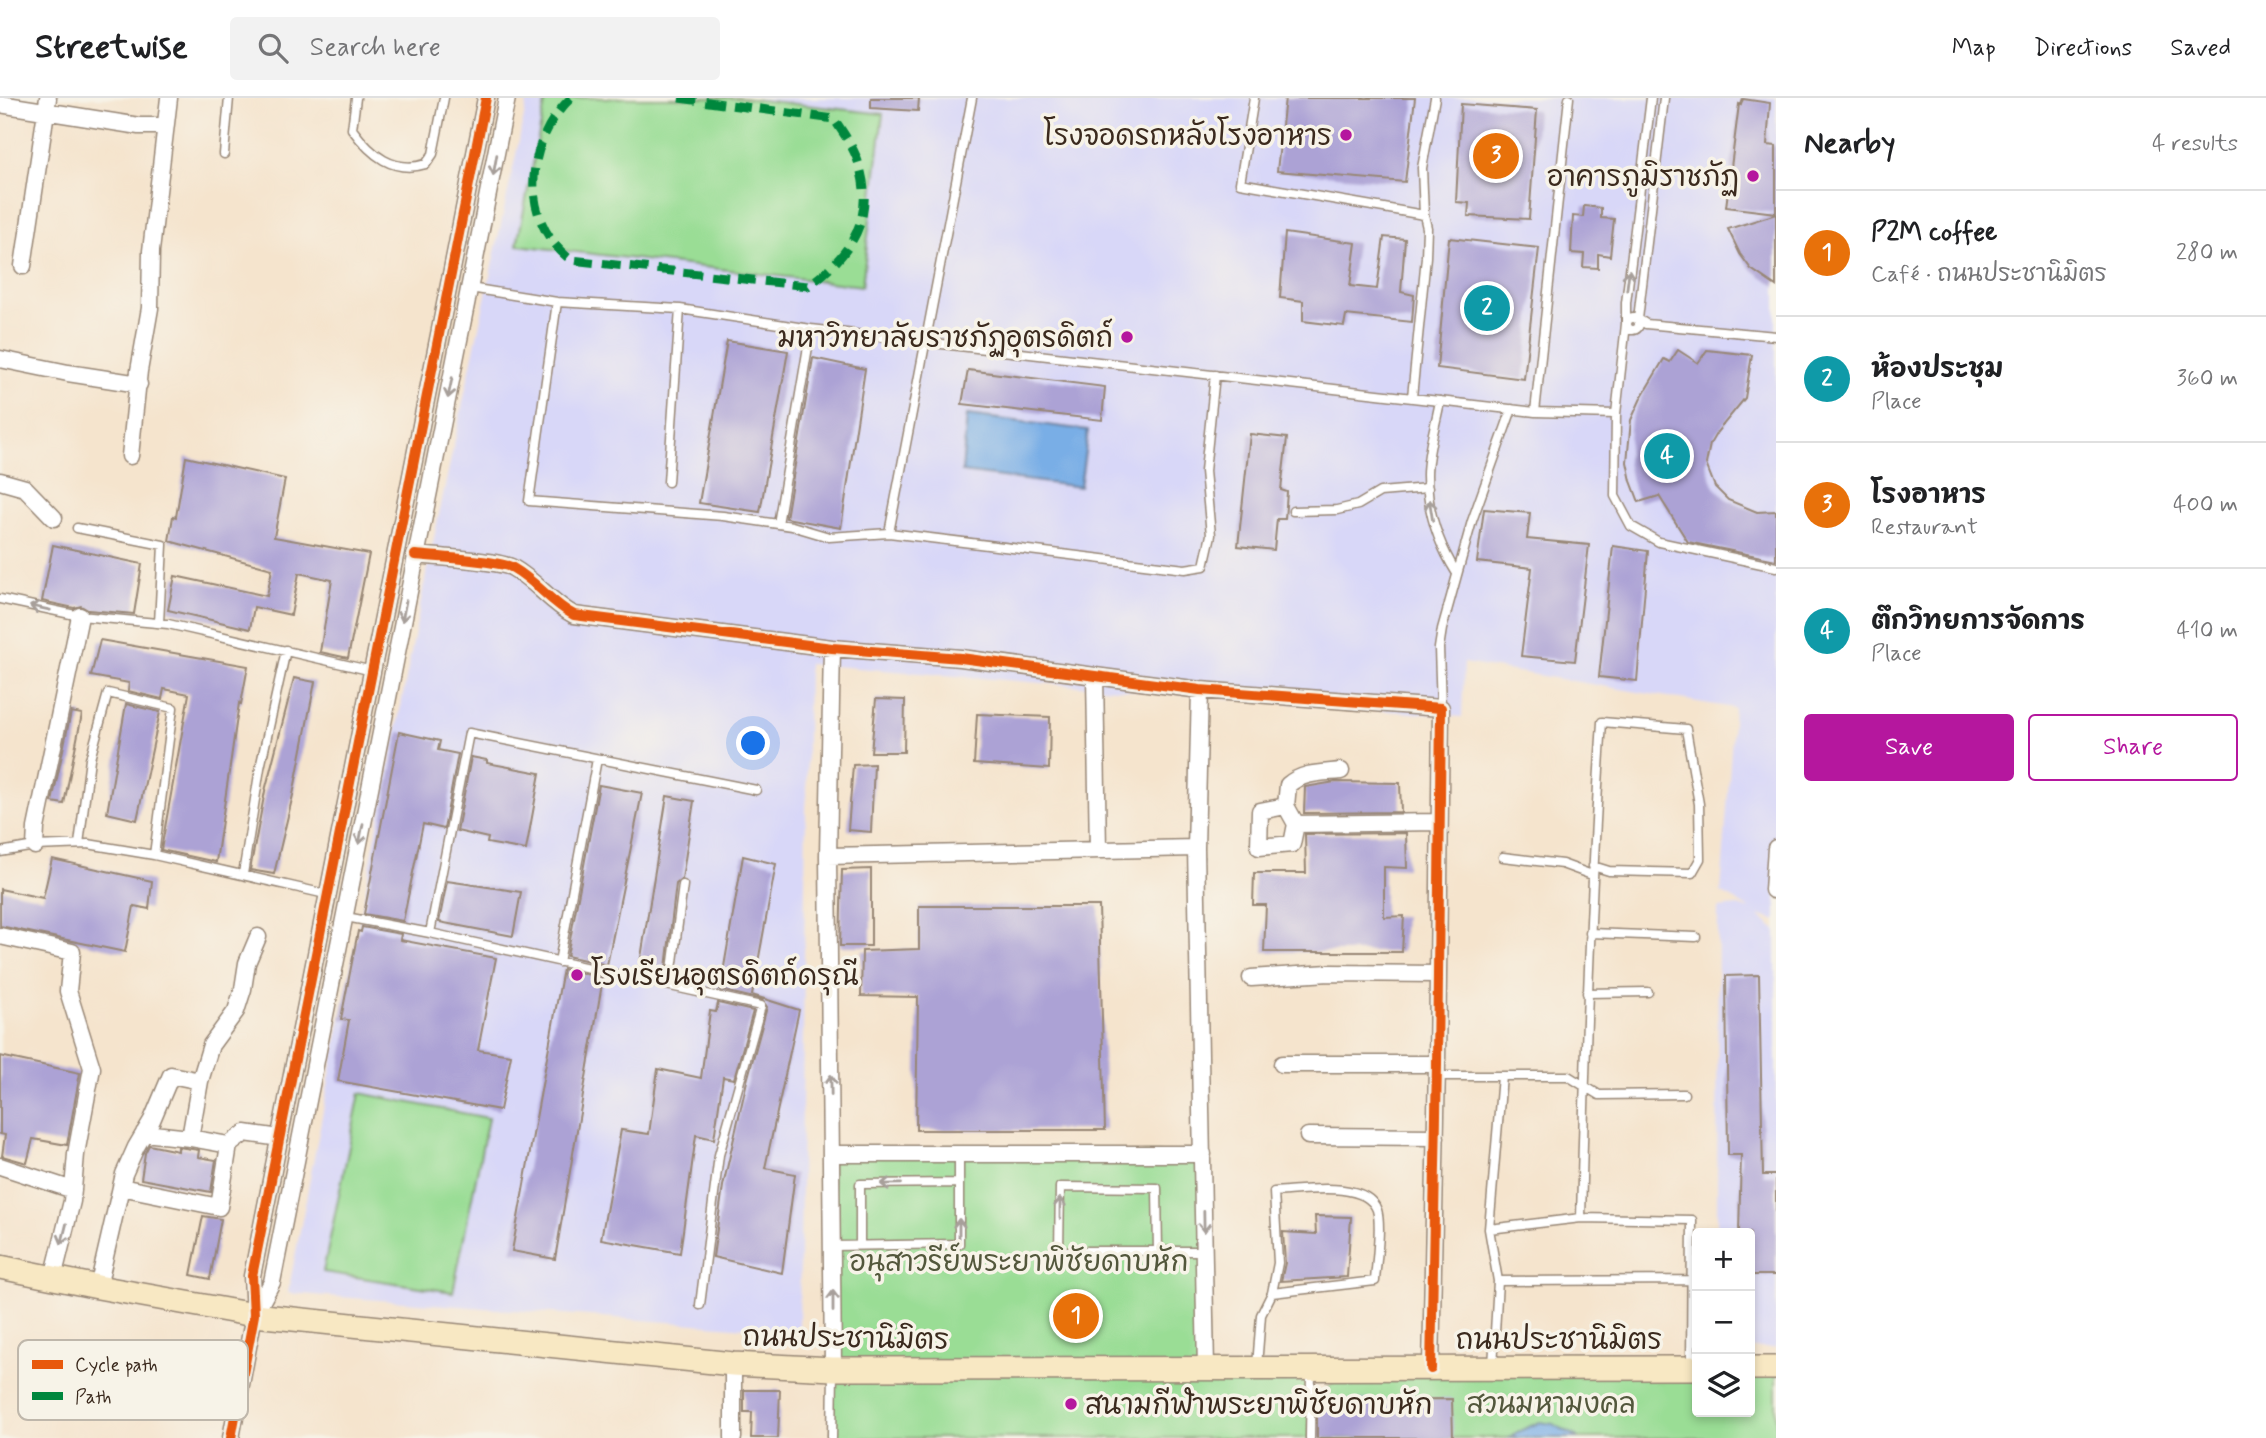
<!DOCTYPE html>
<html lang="en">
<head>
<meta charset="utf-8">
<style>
	:root { --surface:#fff; --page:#f2f2f2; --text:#202124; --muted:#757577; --line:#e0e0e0; --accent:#b5179e }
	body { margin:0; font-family:Mynerve,"Playpen Sans Thai",sans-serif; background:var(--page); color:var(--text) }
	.controls { position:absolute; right:21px; bottom:21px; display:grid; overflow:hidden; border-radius:7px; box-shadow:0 4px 10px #0003 }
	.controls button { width:63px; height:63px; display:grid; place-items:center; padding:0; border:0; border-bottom:2px solid var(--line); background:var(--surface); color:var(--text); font:35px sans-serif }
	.you { position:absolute; left:754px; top:646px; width:24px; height:24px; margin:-18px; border:5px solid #fff; border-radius:50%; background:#1a73e8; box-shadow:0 0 0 10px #1a73e833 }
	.badge { display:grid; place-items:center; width:46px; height:46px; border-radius:50%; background:var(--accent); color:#fff; font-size:23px; font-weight:700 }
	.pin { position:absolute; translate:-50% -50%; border:4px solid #fff; box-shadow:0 2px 7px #0006 }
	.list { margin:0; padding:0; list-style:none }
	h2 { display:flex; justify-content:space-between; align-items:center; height:91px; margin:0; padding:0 28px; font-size:30px }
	h2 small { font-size:23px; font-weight:400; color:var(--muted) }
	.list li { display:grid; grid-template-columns:46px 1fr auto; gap:21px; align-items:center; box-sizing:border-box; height:126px; padding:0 28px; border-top:2px solid var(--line) }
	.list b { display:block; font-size:26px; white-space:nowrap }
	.list p { margin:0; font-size:23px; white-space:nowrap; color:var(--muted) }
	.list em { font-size:23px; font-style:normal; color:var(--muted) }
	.actions { display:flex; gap:14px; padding:21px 28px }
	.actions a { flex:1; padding:16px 0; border:2px solid var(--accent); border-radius:7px; text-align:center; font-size:24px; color:var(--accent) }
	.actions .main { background:var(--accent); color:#fff }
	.icon { flex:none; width:38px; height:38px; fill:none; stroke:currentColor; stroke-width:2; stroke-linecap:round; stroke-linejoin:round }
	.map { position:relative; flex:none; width:1776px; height:1340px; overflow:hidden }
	header { display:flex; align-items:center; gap:42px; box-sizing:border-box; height:98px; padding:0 35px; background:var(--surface); border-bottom:2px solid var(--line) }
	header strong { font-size:33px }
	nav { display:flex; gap:38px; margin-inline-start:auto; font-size:24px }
	.search { width:490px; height:63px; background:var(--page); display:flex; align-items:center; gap:18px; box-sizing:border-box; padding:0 24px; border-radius:7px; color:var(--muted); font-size:26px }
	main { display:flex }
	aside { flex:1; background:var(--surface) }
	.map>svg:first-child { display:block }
	.built { fill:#d8d7f8 }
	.green { fill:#9add95; stroke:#6a845a; stroke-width:2 }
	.water { fill:#79aee6; stroke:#5a6c82; stroke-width:2 }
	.building { fill:#aca2d5 }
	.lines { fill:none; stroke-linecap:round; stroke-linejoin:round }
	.lane-casing { stroke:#988776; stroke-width:11 }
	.street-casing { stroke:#988776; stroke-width:19 }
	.secondary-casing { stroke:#988776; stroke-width:26 }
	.lane { stroke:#fff; stroke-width:8 }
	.street { stroke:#fff; stroke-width:16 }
	.secondary { stroke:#f8e8c3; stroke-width:23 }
	.quiet { stroke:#00873e; stroke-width:9; stroke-dasharray:18 9; stroke-linecap:butt }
	.cycleway-casing { stroke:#f7f3e8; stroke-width:15 }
	.cycleway { stroke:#e8590c; stroke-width:10 }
	.oneway { stroke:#a79f9a }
	.poi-dot { fill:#b5179e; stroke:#f7f3e8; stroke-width:2.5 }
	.labels { text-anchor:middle; stroke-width:7; stroke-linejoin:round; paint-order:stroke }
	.poi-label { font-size:28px; fill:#3b2a1e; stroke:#f7f3e8; text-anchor:end }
	.park-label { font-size:28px; fill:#53573c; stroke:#f7f3e8 }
	.street-label { font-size:28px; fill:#3b2a1e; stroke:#f7f3e8 }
	.key { fill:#f7f3e8; stroke:#bfb7ab; stroke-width:2 }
	.key-label { font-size:19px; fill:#3b2a1e }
</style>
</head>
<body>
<header>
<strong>Streetwise</strong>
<div class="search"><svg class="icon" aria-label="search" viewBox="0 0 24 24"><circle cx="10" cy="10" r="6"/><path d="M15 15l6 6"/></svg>Search here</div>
<nav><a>Map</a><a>Directions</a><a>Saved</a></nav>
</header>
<main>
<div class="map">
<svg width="1776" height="1340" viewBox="0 0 1776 1340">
	<rect width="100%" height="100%" fill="#f7f3e8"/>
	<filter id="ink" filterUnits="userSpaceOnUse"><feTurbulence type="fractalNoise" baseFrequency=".0143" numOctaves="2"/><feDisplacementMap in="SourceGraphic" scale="14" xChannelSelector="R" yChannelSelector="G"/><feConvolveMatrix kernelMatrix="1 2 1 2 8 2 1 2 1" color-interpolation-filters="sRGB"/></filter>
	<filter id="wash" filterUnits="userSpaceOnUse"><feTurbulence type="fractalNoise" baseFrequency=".00686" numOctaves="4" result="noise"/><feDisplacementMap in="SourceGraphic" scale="28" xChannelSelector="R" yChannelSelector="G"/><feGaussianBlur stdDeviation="1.57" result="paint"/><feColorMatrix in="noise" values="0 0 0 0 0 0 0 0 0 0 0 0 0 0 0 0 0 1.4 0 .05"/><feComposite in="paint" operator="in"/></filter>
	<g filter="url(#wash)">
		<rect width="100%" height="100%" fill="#f5e4cd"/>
		<!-- built -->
		<path class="built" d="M528 0H1776V823L1758 817 1776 832V1250H1750V1135H1717L1718 810 1738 808 1751 812 1721 794 1734 610 1464 565 1462 619 808 566 799 1234 288 1195 426 477Z"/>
		<!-- green -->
		<path class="green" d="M546 0H743L883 16 862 188 517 147Z
			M360 995 488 1020 453 1194 323 1174Z
			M832 1056H1203L1206 1271H1311L1310 1340H832Z
			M1697 1270V1314H1750V1271L1776 1272V1340H1326V1292L1344 1271Z"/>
		<!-- water -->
		<path class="water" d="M967 317 1088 332 1080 389 962 374Z
			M1540 1324 1553 1326 1579 1340H1509L1517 1334Z"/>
		<g id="blocks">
			<!-- building -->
			<path class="building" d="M871 0H919L918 13 871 10Z
				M1285 0H1415L1405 84 1277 73Z
				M1743 1 1770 5 1767 47 1776 48V115L1726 109 1739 6 1741 7Z
				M1461 6 1537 12 1529 121 1468 118 1469 105 1456 104Z
				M1584 108 1601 110V120L1614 121 1610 158 1598 156V170L1583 169 1584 156 1571 155 1573 118 1583 119Z
				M1776 116V188L1751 171 1740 156 1728 131Z
				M1285 135 1356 145 1350 188 1377 191 1384 139 1405 141 1401 194 1414 197 1412 224 1346 217 1344 228 1303 223V203L1280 200Z
				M1449 140 1539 150 1524 281 1437 270Z
				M727 243 788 253 760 414 699 405Z
				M1678 252 1698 265 1707 252 1752 257 1745 300 1717 334 1710 346 1706 366 1715 389 1728 402 1757 414 1776 413V462L1688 444 1659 398 1639 404 1631 383 1627 364 1631 322 1642 298 1664 261 1670 264Z
				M813 260 865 271 841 430 786 420Z
				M968 272 1105 289 1102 322 962 306Z
				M1250 336 1287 340 1281 392 1287 394 1285 421H1277L1274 452 1238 448Z
				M186 359 285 381 274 439 369 456 348 560 320 554 332 482 299 475 291 517 254 509 250 531 168 512 175 478 267 498 272 471 169 443 173 418 176 419Z
				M1484 411 1530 415 1527 441 1589 447 1575 563 1521 558 1532 470 1477 464Z
				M53 447 142 466 134 516 88 512 81 508 74 510 42 503Z
				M1613 448 1648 453 1637 583 1599 579Z
				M100 542 248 568 241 606 239 605 216 764 161 752 189 596 164 591 162 601 128 593 129 585 91 578Z
				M294 580 315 584 293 697 274 776 250 772 265 693Z
				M876 601 905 602 904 654H871Z
				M126 606 160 614 137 722 107 715Z
				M71 614 82 616 64 706 52 704Z
				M977 616 1050 619 1049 671 974 666Z
				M399 634 440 643 438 652 458 656 444 731 423 726 403 823 364 816Z
				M471 659 487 662V665L540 675 526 752 487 745 488 740 457 733Z
				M874 666 871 734 848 732 853 667Z
				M1335 684 1400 685 1401 714 1304 715 1305 689Z
				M599 687 642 695 607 867 567 858Z
				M667 698 694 703 682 781 676 786 665 878 639 872Z
				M1406 735 1407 770 1384 769V819L1404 818 1402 854H1264L1266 807H1253L1254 775H1306L1305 736Z
				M743 758 776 766 752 897 799 912 765 1070 795 1076 782 1175 713 1159 723 1088 747 983 767 909 762 902 720 892Z
				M52 761 152 783 149 811 134 808 125 854 0 828V791L43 800Z
				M871 771V848H840L842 772Z
				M447 783 521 794 513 838 439 824Z
				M919 808H1099L1105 1032H916L918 899 861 898 862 853 919 851Z
				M362 829 401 836 400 842 496 860 478 952 511 957 500 1012 338 983 349 922 341 921 358 833 361 834Z
				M563 871 603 880 555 1161 512 1153Z
				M1759 877 1763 1077H1776V1177H1750V1135H1739L1741 1057H1728L1726 878Z
				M718 905 753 913 734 981 723 979 714 1041 696 1037 680 1155 601 1141 621 1032 649 1036 658 971 701 980 710 913 716 914Z
				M0 958 80 975 67 1047 33 1041 27 1065 2 1058 5 1037 0 1036Z
				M149 1047 178 1053V1049L199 1052 198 1059 216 1062 211 1094 141 1081 145 1055Z
				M203 1118 221 1121 210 1181 191 1177Z
				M1315 1118 1351 1119 1347 1179 1281 1183 1285 1165 1283 1134 1316 1136Z
				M744 1292H780L778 1340H751L752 1314H744Z
				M1452 1301 1453 1340H1317V1302Z"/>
		</g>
	</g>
	<g filter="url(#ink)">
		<use href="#blocks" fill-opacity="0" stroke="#988776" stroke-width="2"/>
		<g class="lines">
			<defs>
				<path id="lane" d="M356 0 352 31C371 57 393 76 426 66L433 56 444 0
					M1254 0 1240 85 1424 117
					M1664 0 1638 221 1646 226 1776 238
					M224 56 229 0
					M470 190 557 204 680 211 811 231 1535 314 1616 316 1626 226V205L1651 0
					M557 204 529 403 723 418 792 428 829 439 889 435 1185 471 1204 468 1211 437 1205 373 1215 277
					M1627 226a6 6 0 1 1 12 0a6 6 0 1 1-12 0Z
					M1412 299 1426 159 1427 130 1424 117 1422 70 1435 0
					M1440 303C1436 326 1427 353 1427 377 1427 412 1438 445 1456 474
					M1535 314 1569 0
					M1616 316 1615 398 1631 428 1659 444 1776 469
					M668 384 680 211
					M1293 413 1337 412 1358 407 1380 394 1428 390
					M778 426 811 231
					M77 430 163 447 159 525
					M889 435 972 0
					M0 501 80 518 168 526 373 573
					M1441 610 1439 550 1442 531 1472 423 1512 311
					M79 746 90 661 108 595 173 610 154 757
					M0 754 35 748 88 746 154 757 330 797
					M1503 759 1562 766 1592 777
					M1593 768 1609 773 1692 775 1700 761 1699 706 1686 631 1602 624C1591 789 1585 954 1581 1120L1692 1122 1691 1268
					M243 776 260 670 286 552
					M346 819 430 835 761 908 719 1057 700 1207
					M430 835 469 635 756 692
					M1590 835 1696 839
					M559 864 597 661
					M670 887 683 787
					M1587 895 1648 894
					M1437 978H1568L1599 997 1684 996
					M1489 1131 1502 978
					M860 1147V1086L959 1085
					M833 1148 959 1146V1056
					M1158 1153 1157 1090 1060 1089 1059 1153H1204
					M1498 1183 1692 1182
					M1257 1268 1261 1217 1272 1195 1278 1165 1274 1094C1300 1093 1366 1081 1377 1112 1382 1128 1376 1166 1375 1183L1272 1195
					M1493 1268 1498 1183 1489 1131 1581 1120
					M832 1340 833 1273
					M1310 1340 1311 1273"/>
				<path id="street" d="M0 6 139 28H165
					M23 168 48 0
					M0 261 68 275 139 286
					M130 358 139 273 150 210 151 153 169 0
					M0 383 25 390 54 420
					M415 457C435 459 499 462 513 470 536 483 551 505 574 517L832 550 961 560 1200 592 1441 610 1437 966 1431 1271
					M832 550 828 758 833 1271
					M1095 578 1098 752
					M1200 592 1196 750 1206 1271
					M1286 708 1260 713 1259 749 1292 746 1296 726 1286 708 1288 687C1303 674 1322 675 1341 673
					M1296 726 1439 724
					M35 748 36 730 80 518
					M828 758 1196 750
					M1773 792 1776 750
					M0 838 72 854 68 893 92 970 76 1056 72 1103 53 1180
					M1251 880 1329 875 1438 876
					M1282 966H1437
					M1308 1038 1436 1039
					M190 1040 200 983 211 947 236 913 243 891 247 865 258 839
					M229 1047 245 1035 280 1040
					M832 1056H1203
					M0 1068 73 1092
					M121 1089 219 1109 229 1047 190 1040 144 1035
					M98 1189 124 1076 136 1049 152 1022 171 977 200 983
					M255 1216 272 1184 507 0
					M231 1340 254 1217 252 1178 486 0
					M733 1340V1266"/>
				<path id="secondary" d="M0 1169 98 1189 254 1217 733 1266 833 1271 1697 1270
					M1750 1270H1776"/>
			</defs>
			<!-- lane casing -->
			<use href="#lane" class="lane-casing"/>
			<!-- street casing -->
			<use href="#street" class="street-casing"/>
			<!-- secondary casing -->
			<use href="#secondary" class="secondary-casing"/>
			<!-- lane -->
			<use href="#lane" class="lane"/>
			<!-- street -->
			<use href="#street" class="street"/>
			<!-- secondary -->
			<use href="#secondary" class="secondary"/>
			<!-- quiet -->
			<path class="quiet" d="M571 0C525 43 518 122 571 162L808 188C854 155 878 115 856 58 850 44 842 33 834 21L679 0"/>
			<defs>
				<path id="cycleway" d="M415 457C435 459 499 462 513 470 536 483 551 505 574 517L832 550 961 560 1200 592 1441 610 1437 966 1431 1271
					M231 1340 254 1217 252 1178 486 0"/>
			</defs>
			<!-- cycleway casing -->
			<use href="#cycleway" class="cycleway-casing"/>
			<!-- cycleway -->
			<use href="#cycleway" class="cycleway"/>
		</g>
		<!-- one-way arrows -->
		<defs><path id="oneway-shaft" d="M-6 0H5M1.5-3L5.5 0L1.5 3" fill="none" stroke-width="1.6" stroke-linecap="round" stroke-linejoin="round" transform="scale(1.75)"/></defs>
		<g class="oneway">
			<use href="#oneway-shaft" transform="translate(495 67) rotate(100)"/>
			<use href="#oneway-shaft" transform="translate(1628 182) rotate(-83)"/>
			<use href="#oneway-shaft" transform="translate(450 290) rotate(102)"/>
			<use href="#oneway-shaft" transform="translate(1431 412) rotate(-99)"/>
			<use href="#oneway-shaft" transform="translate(40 510) rotate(-168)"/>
			<use href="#oneway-shaft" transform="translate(404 513) rotate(101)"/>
			<use href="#oneway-shaft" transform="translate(361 736) rotate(101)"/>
			<use href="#oneway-shaft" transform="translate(831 987) rotate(-91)"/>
			<use href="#oneway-shaft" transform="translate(891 1086) rotate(179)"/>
			<use href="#oneway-shaft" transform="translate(1060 1110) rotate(-90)"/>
			<use href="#oneway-shaft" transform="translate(1204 1124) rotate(89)"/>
			<use href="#oneway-shaft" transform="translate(959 1131) rotate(-90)"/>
			<use href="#oneway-shaft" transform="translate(64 1136) rotate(104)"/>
			<use href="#oneway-shaft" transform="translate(833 1203) rotate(-90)"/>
		</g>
	</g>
	<!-- markers -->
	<g class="poi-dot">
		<circle cx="1346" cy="37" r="7"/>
		<circle cx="1753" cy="78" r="7"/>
		<circle cx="1127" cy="239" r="7"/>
		<circle cx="577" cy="877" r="7"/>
		<circle cx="1071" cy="1306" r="7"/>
	</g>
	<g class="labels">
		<!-- poi labels -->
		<g class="poi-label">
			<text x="1332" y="47">โรงจอดรถหลังโรงอาหาร</text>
			<text x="1739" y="88">อาคารภูมิราชภัฏ</text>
			<text x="1113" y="249">มหาวิทยาลัยราชภัฏอุตรดิตถ์</text>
			<text x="591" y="887" text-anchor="start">โรงเรียนอุตรดิตถ์ดรุณี</text>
			<text x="1085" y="1316" text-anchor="start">สนามกีฬาพระยาพิชัยดาบหัก</text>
		</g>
		<!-- park labels -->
		<g class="park-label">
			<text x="1019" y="1173">อนุสาวรีย์พระยาพิชัยดาบหัก</text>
			<text x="1551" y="1315">สวนมหามงคล</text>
		</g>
		<!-- street labels -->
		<g class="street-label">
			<text transform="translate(846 1239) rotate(1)" y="10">ถนนประชานิมิตร</text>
			<text x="1559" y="1251">ถนนประชานิมิตร</text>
		</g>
	</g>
	<!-- legend -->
	<rect x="18" y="1242" width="230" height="80" rx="10" class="key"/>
	<rect x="32" y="1262" width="31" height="9" fill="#e8590c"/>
	<rect x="32" y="1294" width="31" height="8" fill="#00873e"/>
	<g class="key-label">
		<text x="75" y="1273">Cycle path</text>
		<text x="75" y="1305">Path</text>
	</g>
</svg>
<div class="controls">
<button>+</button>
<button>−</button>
<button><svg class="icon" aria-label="layers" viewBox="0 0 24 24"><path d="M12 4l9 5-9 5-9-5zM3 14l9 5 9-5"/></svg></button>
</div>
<div class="you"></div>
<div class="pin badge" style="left:1076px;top:1218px;background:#e8710a">1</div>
<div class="pin badge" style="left:1487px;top:210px;background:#0f9aa8">2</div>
<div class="pin badge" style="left:1496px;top:58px;background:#e8710a">3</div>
<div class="pin badge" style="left:1667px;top:358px;background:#0f9aa8">4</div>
</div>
<aside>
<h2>Nearby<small>4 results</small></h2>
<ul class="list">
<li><span class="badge" style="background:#e8710a">1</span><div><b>P2M coffee</b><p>Café · ถนนประชานิมิตร</p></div><em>280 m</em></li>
<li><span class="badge" style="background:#0f9aa8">2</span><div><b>ห้องประชุม</b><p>Place</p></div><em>360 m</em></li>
<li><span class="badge" style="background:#e8710a">3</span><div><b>โรงอาหาร</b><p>Restaurant</p></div><em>400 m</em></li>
<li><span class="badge" style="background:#0f9aa8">4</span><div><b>ตึกวิทยการจัดการ</b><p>Place</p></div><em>410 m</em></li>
</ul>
<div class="actions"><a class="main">Save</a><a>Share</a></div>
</aside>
</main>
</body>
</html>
